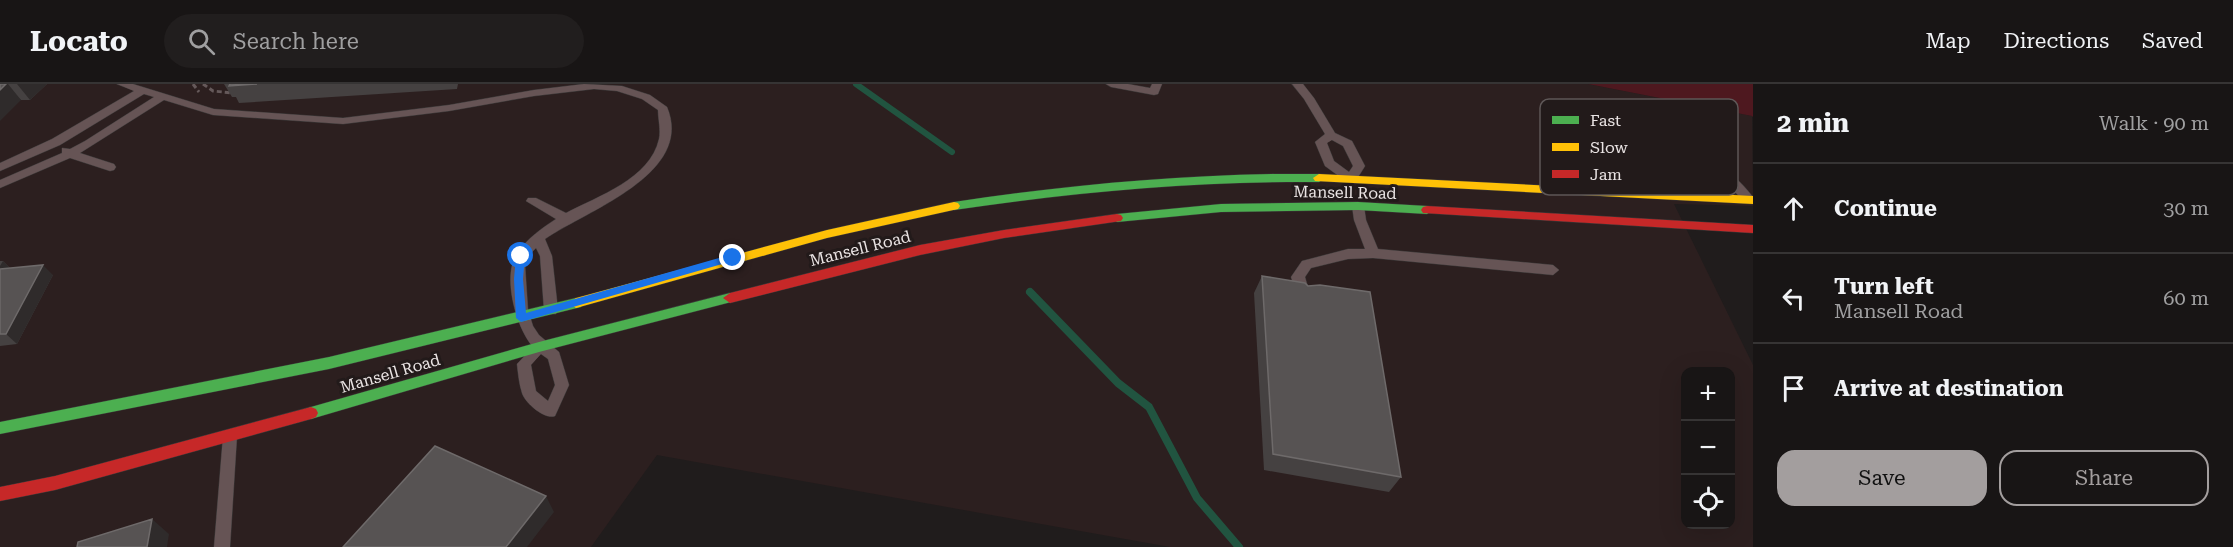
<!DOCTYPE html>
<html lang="en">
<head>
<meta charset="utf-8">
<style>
	:root { --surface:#181515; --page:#211e1e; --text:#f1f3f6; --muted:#9f9fa0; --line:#363434; --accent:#a39e9e }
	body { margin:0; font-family:"Roboto Serif",serif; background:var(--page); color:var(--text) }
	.controls { position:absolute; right:18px; bottom:18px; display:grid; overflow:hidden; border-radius:12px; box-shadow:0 6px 24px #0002 }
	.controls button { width:54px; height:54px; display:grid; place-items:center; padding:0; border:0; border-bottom:2px solid var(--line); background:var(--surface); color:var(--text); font:30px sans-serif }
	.stop { position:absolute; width:18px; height:18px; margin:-14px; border:4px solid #1a73e8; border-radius:50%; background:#fff }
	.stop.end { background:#1a73e8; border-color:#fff; box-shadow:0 2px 6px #0008 }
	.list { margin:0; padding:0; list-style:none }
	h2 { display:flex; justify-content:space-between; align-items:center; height:78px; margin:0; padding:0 24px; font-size:26px }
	h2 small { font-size:20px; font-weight:400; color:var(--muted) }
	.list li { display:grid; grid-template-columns:39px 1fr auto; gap:18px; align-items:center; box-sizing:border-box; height:90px; padding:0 24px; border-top:2px solid var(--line) }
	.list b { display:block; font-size:22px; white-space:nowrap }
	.list p { margin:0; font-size:20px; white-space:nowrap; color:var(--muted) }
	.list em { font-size:20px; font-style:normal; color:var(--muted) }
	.actions { display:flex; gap:12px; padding:18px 24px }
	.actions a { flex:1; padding:14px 0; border:2px solid var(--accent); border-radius:18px; text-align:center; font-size:21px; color:var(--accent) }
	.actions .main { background:var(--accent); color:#111 }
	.icon { flex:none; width:33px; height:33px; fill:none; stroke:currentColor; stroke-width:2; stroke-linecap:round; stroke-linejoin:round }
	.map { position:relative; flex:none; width:1753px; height:463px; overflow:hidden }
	header { display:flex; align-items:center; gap:36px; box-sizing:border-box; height:84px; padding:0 30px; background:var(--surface); border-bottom:2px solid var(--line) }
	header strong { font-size:28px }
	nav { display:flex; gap:33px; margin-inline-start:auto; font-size:21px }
	.search { width:420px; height:54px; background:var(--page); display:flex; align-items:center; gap:15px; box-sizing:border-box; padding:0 21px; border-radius:33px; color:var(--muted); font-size:22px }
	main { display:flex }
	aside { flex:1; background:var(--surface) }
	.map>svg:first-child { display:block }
	.built { fill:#2c1f1f; fill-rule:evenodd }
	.green { fill:#4e181f }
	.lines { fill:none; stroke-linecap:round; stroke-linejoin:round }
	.stream-far1 { stroke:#215440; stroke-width:6 }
	.stream { stroke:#215440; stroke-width:8 }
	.lane-casing { stroke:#3b3939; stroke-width:1 }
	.fast-casing { stroke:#3b3939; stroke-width:1 }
	.slow-casing { stroke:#3b3939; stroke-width:1 }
	.jam-casing { stroke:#3b3939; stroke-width:1 }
	.path { stroke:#65595a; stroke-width:3; stroke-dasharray:5 3; stroke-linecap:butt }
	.lane { fill:#665455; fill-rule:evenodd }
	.fast { fill:#4caf50; fill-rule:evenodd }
	.slow { fill:#ffc107; fill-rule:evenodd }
	.jam { fill:#c62828; fill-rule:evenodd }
	.wall { fill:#454141 }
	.shaded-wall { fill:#2f2b2b }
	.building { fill:#575353; stroke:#6e6a6a; stroke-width:1.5 }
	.route { fill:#1a73e8 }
	.labels { text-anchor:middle; stroke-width:6; stroke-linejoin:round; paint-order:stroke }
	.street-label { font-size:16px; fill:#eae4e4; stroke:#221a1a }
	.key { fill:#221a1a; stroke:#5e5757; stroke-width:1.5 }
	.key-label { font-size:16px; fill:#eae4e4 }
</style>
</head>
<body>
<header>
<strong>Locato</strong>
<div class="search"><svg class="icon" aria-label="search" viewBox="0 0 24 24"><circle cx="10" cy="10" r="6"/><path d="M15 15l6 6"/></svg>Search here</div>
<nav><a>Map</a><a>Directions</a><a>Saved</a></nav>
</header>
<main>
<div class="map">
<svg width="1753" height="463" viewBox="0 0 1753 463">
	<rect width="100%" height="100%" fill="#201c1c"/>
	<!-- built -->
	<path class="built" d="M0 0H1588L1752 32 1753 122 1674 120 1753 281V463H1170L657 371 591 463H0ZM1686 288H1730V440H1686Z"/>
	<!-- green -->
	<path class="green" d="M1588 0H1753V33L1752 32Z"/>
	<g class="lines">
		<!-- stream-far1 -->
		<path class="stream-far1" d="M856 0 952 68"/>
		<!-- stream -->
		<path class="stream" d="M1030 208 1118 299 1149 323 1197 414 1239 463"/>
		<defs>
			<path id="lane" d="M117 0H133L214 25 343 34 449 21 534 6 584 0 622 2 650 11 667 23C695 90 587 126 545 155L552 172 558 226 556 230H546L544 226 540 172 536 164 527 173 525 181 528 226 533 242 539 251 559 268 569 301 555 332C545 336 525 319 522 309 519 300 518 289 517 280L533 263C516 244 501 190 518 168 528 154 542 144 556 135L526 117 528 114H536L566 129C598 112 650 95 659 55 661 46 658 35 658 26L642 15 617 7 594 5 534 12 449 27 343 40 213 31 164 16 80 69 114 80 116 83 114 86 110 87 70 74 0 104V96L62 69V64L70 65 85 57 154 13 144 10 60 61 0 87V79L52 55 134 7ZM541 270 548 275 555 301 548 317 536 307 531 281Z
				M1106 0H1128L1150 4 1152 0H1162L1158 10 1154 11 1111 3Z
				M1292 0H1303L1314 14 1335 49 1352 57 1365 82 1355 98H1347L1325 82 1315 58 1325 50 1304 15ZM1332 56 1343 62 1353 82 1349 88 1334 77 1327 59Z
				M1666 60C1705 71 1728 81 1753 113L1752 118H1744C1716 85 1702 79 1662 67L1660 64Z
				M1358 118 1364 122 1366 136 1378 165 1553 181 1559 186 1553 191 1373 174 1348 175 1311 184 1305 193 1311 214 1309 217H1299L1291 193 1302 177 1348 165H1365L1354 136 1352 122Z
				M230 346 235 348 237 352 230 463H214L223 352 225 348Z"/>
			<path id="fast" d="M1273 90H1319L1325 94 1319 98C1196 97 1075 108 954 126L948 122 954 118C1060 102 1166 92 1273 90Z
				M1358 118 1427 122 1433 126 1427 130 1358 126 1221 128 1117 138 1111 134 1117 130 1221 120Z
				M730 209 737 214 735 217 539 268 311 335 306 333 304 329 306 325 311 323 539 258Z
				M576 214 581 215 583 219 581 223 329 285 0 350V338L329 273Z"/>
			<path id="slow" d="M1319 90 1753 112V120L1315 97 1313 94Z
				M954 118 958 119 960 122 958 125 827 154 576 224 569 219 576 214 827 146Z"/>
			<path id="jam" d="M1427 122 1753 141V149L1423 129 1421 126 1423 123Z
				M1117 130 1121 131 1123 134 1121 137 1004 154 920 171 730 219 723 214 730 209 920 161 1004 146Z
				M311 323 316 325 318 329 316 333 311 335 55 406 0 417V403L55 392Z"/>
		</defs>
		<!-- lane casing -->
		<use href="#lane" class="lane-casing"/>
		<!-- fast casing -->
		<use href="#fast" class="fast-casing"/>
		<!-- slow casing -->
		<use href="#slow" class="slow-casing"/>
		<!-- jam casing -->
		<use href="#jam" class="jam-casing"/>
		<!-- path -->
		<path class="path" d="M193 0 199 8
			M203 0 213 7 233 9"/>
		<!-- lane -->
		<use href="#lane" class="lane"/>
		<!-- fast -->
		<use href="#fast" class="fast"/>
		<!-- slow -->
		<use href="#slow" class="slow"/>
		<!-- jam -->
		<use href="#jam" class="jam"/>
	</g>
	<!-- wall -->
	<path class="wall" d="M0 0H47L30 16H21Z
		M224 0H458L457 5 239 19 236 13H232Z
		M0 177H3L10 184 53 191 17 260 0 262Z
		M1262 192 1401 393 1389 408 1264 386 1254 209Z"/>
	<!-- shaded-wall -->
	<path class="shaded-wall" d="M6 0H8L21 16 0 37V6Z
		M17 0H47L30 16Z
		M3 177 13 187 0 186V182Z
		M43 181 53 191 17 260 6 250Z
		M546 412 554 428 527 463H506Z
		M152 435 169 450 167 463H147Z"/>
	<!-- building -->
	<path class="building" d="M0 0H6L0 6Z
		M230 0H257L229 2Z
		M43 181 6 250H0V185Z
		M1262 192 1305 199 1308 202 1320 201 1370 208 1401 393 1273 370Z
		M435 362 546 412 506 463H343Z
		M152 435 147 463H77L78 458Z"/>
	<!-- route -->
	<path class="route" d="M521 169 525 172 523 195 526 229 733 170 738 174 736 176 521 238 516 234 514 195 516 172Z"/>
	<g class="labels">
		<!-- street labels -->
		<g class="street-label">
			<text transform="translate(1345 108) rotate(1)" y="6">Mansell Road</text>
			<text transform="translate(860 164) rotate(-14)" y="6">Mansell Road</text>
			<text transform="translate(390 289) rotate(-16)" y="6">Mansell Road</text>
		</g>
	</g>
	<!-- legend -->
	<rect x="1540" y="15" width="198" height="96" rx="9" class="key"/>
	<rect x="1552" y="32" width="27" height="8" fill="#4caf50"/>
	<rect x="1552" y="59" width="27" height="8" fill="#ffc107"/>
	<rect x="1552" y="86" width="27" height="8" fill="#c62828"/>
	<g class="key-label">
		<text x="1590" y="42">Fast</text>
		<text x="1590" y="69">Slow</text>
		<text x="1590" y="96">Jam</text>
	</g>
</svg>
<div class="controls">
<button>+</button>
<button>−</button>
<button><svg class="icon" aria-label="locate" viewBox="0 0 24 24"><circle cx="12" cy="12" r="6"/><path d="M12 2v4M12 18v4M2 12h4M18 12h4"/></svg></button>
</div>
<div class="stop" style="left:521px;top:172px"></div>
<div class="stop end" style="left:733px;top:174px"></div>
</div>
<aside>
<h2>2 min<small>Walk · 90 m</small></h2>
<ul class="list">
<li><svg class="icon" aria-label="ahead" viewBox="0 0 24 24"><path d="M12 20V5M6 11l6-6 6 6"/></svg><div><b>Continue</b></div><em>30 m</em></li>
<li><svg class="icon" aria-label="left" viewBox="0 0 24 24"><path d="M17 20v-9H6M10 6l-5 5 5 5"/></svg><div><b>Turn left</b><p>Mansell Road</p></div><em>60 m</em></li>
<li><svg class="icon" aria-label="arrive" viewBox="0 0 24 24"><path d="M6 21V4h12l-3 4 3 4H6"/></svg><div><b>Arrive at destination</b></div></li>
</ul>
<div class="actions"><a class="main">Save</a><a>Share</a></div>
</aside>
</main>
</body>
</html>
